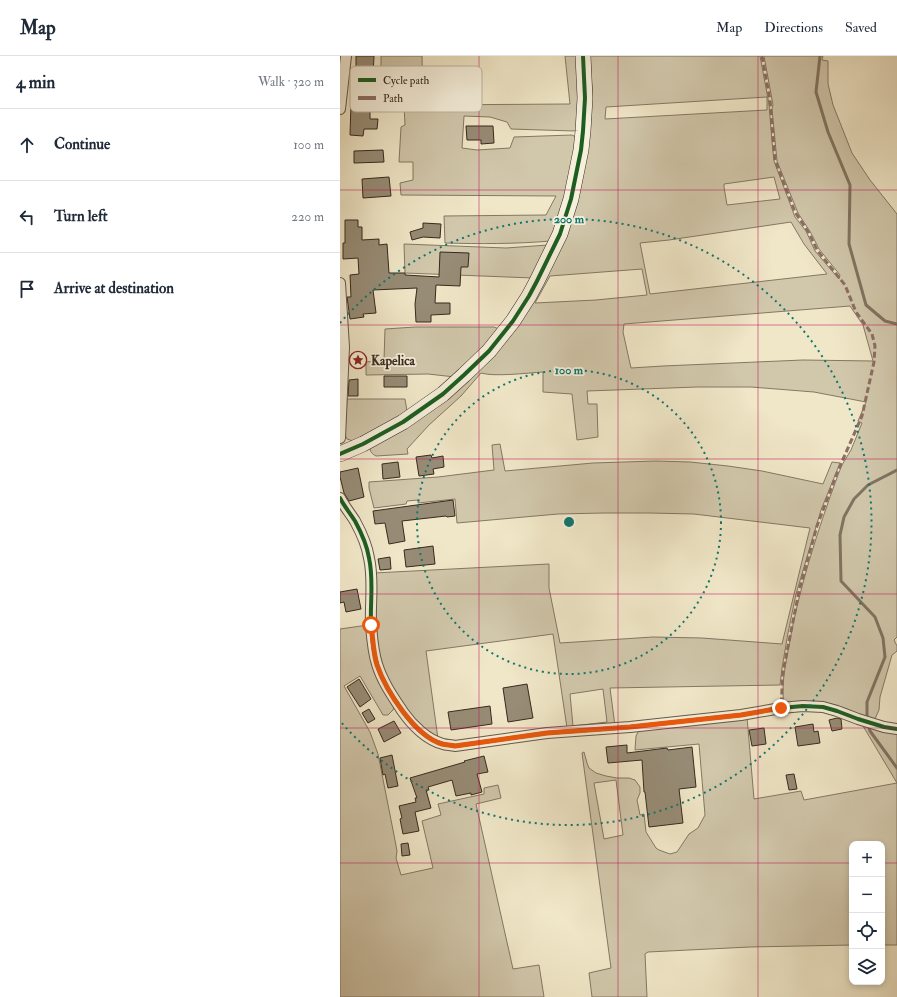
<!DOCTYPE html>
<html lang="en">
<head>
<meta charset="utf-8">
<style>
	:root { --surface:#fff; --page:#f6f6f7; --text:#1f2937; --muted:#747a83; --line:#e0e1e3 }
	body { margin:0; font-family:"IM FELL Double Pica",serif; background:var(--page); color:var(--text) }
	.controls { position:absolute; right:12px; bottom:12px; display:grid; overflow:hidden; border-radius:8px; box-shadow:0 2px 6px #0003 }
	.controls button { width:36px; height:36px; display:grid; place-items:center; padding:0; border:0; border-bottom:1px solid var(--line); background:var(--surface); color:var(--text); font:20px sans-serif }
	.stop { position:absolute; width:12px; height:12px; margin:-9px; border:3px solid #ea580c; border-radius:50%; background:#fff }
	.stop.end { background:#ea580c; border-color:#fff; box-shadow:0 1px 4px #0008 }
	.list { margin:0; padding:0; list-style:none }
	h2 { display:flex; justify-content:space-between; align-items:center; height:52px; margin:0; padding:0 16px; font-size:17px }
	h2 small { font-size:13px; font-weight:400; color:var(--muted) }
	.list li { display:grid; grid-template-columns:26px 1fr auto; gap:12px; align-items:center; box-sizing:border-box; height:72px; padding:0 16px; border-top:1px solid var(--line) }
	.list b { display:block; font-size:15px; white-space:nowrap }
	.list em { font-size:13px; font-style:normal; color:var(--muted) }
	.icon { flex:none; width:22px; height:22px; fill:none; stroke:currentColor; stroke-width:2; stroke-linecap:round; stroke-linejoin:round }
	.map { position:relative; flex:none; width:557px; height:941px; overflow:hidden }
	header { display:flex; align-items:center; gap:24px; box-sizing:border-box; height:56px; padding:0 20px; background:var(--surface); border-bottom:1px solid var(--line) }
	header strong { font-size:19px }
	nav { display:flex; gap:22px; margin-inline-start:auto; font-size:14px }
	main { display:flex }
	aside { flex:1; background:var(--surface) }
	.map>svg:first-child { display:block }
	.grass { fill:#d1c7ab; stroke:#847864; fill-rule:evenodd }
	.lines { fill:none; stroke-linecap:round; stroke-linejoin:round }
	.stream { stroke:#807461; stroke-width:3 }
	.building { fill:#978c76; stroke:#37291e }
	.street-casing { stroke:#655848; stroke-width:12 }
	.secondary-casing { stroke:#37291e; stroke-width:16 }
	.street { stroke:#f5efdb; stroke-width:10 }
	.secondary { stroke:#f5efdb; stroke-width:15 }
	.quiet { stroke:#8d6e63; stroke-width:3; stroke-dasharray:6 3; stroke-linecap:butt }
	.cycleway-casing { stroke:#f5efdb; stroke-width:6 }
	.cycleway { stroke:#1b5e20; stroke-width:4 }
	.route { stroke:#ea580c; stroke-width:5 }
	.grid { fill:none; stroke:#c2185b; stroke-width:1; stroke-opacity:0.55 }
	.ring { fill:none; stroke:#0f766e; stroke-width:2; stroke-dasharray:2 4 }
	.labels { text-anchor:middle; stroke-width:3.5; stroke-linejoin:round; paint-order:stroke }
	.poi-label { font-size:13px; font-weight:bold; fill:#37291e; stroke:#f5efdb; text-anchor:start }
	.key { fill:#f5efdb; stroke:#bcb4a2; stroke-width:1 }
	.key-label { font-size:11px; fill:#37291e }
	.centre { fill:#0f766e; stroke:#f5efdb; stroke-width:2 }
	.ring-label { font-size:12px; text-anchor:middle; font-weight:bold; fill:#0f766e; stroke:#f5efdb; stroke-width:3.5; stroke-linejoin:round; paint-order:stroke }
</style>
</head>
<body>
<header>
<strong>Map</strong>
<nav><a>Map</a><a>Directions</a><a>Saved</a></nav>
</header>
<main>
<aside>
<h2>4 min<small>Walk · 320 m</small></h2>
<ul class="list">
<li><svg class="icon" aria-label="ahead" viewBox="0 0 24 24"><path d="M12 20V5M6 11l6-6 6 6"/></svg><div><b>Continue</b></div><em>100 m</em></li>
<li><svg class="icon" aria-label="left" viewBox="0 0 24 24"><path d="M17 20v-9H6M10 6l-5 5 5 5"/></svg><div><b>Turn left</b></div><em>220 m</em></li>
<li><svg class="icon" aria-label="arrive" viewBox="0 0 24 24"><path d="M6 21V4h12l-3 4 3 4H6"/></svg><div><b>Arrive at destination</b></div></li>
</ul>
</aside>
<div class="map">
<svg width="557" height="941" viewBox="0 0 557 941">
	<rect width="100%" height="100%" fill="#f0e7c8"/>
	<filter id="stains"><feTurbulence type="fractalNoise" baseFrequency=".005" numOctaves="4"/><feColorMatrix values="0 0 0 0 .2 0 0 0 0 .09 0 0 0 0 .02 0 0 0 .5 -.17"/></filter>
	<radialGradient id="worn" r=".72"><stop offset=".6" stop-color="#630" stop-opacity="0"/><stop offset="1" stop-color="#630" stop-opacity=".3"/></radialGradient>
	<!-- grass -->
	<path class="grass" d="M41 0H82L83 49 230 48 225 0H239L238 73 234 75 171 73 167 66 150 61 124 60 122 92 137 94 170 92 174 81 232 79 238 82 233 118 211 185C175 188 140 188 105 187L104 160 206 159 216 140 61 139 60 127 73 124V106H59L61 71 65 69 64 49 33 46 34 37 77 38V33L45 34V18H41Z
		M250 0H420L429 48 432 86 434 105 455 161 466 175 475 195 499 223 500 219 479 193 471 177 458 157 437 105 432 53 433 49 424 0H483L482 4 488 5V28L493 49 512 97 530 124 557 158V581L554 584 557 590V595L552 599 540 641 539 654 534 665C521 659 506 651 491 648 477 646 462 648 448 649L444 647C441 631 445 611 448 595 458 535 477 476 498 419L502 409 511 394 522 367 518 365 526 346 474 336 411 331H357L247 335 248 348H257L258 381 237 384 232 338 203 336V316C187 317 154 321 141 317L121 340 89 369 67 393 68 398 36 400C32 398 30 396 30 391L44 384 189 249 251 64 252 34ZM427 41V54L265 63 266 51ZM434 121 440 143 387 149 384 131V128ZM451 166 464 188 487 218 310 238 300 187 329 184ZM302 213 307 239 256 244 195 247 210 220ZM510 250 523 269 533 305 463 304 323 310 291 312 283 276 284 268Z
		M64 188 166 192 208 189 193 222 65 217Z
		M75 271H154L159 273 115 321 88 318 26 319V306L44 304 45 273Z
		M7 343H65L67 355 66 358 13 385 7 383 5 379Z
		M160 388 165 415 253 407 316 405 350 406 388 410 422 415 483 428 492 406 500 407 481 454 456 538 448 577 442 612 440 629 270 632 275 670 227 672 213 578 86 595 98 683 74 665 49 628 37 593 34 517 209 508V532L220 587 313 581 362 582 442 588 470 472 354 458 309 457H264L218 458 117 467 115 443 78 447V444L67 445 66 448 34 452 29 432V426L98 421 154 414 152 389ZM263 633 267 666 233 670 230 638Z
		M28 569 55 648 53 654 48 659H43L20 620 4 630 30 676 38 698 53 774 57 795 56 802 61 819 93 812 82 765 101 759 98 748 144 738V732L158 729 161 742 136 748 173 913 199 909 204 941H0V573Z
		M407 661 414 743 461 735 464 744 557 727 523 670 557 676V889H542V788H512V889L410 891 308 896 305 898 307 941H252L249 917 271 912 242 697 244 696 247 707 249 712 256 717 266 720 277 722H289L295 724 300 731V737L297 744 300 759 304 758 306 776 316 792 319 794 330 798 337 796 349 778 358 772 365 759 359 688 295 694 296 680 299 674ZM276 724 283 779 264 783 254 727Z"/>
	<g class="lines">
		<!-- stream -->
		<path class="stream" d="M480 0 476 36 488 76 510 129 509 188 526 249 545 265 557 268
			M527 663V646L545 601 543 582 535 561 501 525 500 479 504 461 514 443 528 429 557 414
			M528 668 530 675 557 712"/>
	</g>
	<!-- building -->
	<path class="building" d="M16 0H34L33 19 16 18Z
		M11 47H30V63H38L37 73H24L23 80 10 79Z
		M126 70H153L154 87 141 88V84H127Z
		M43 94 44 106 14 107V95Z
		M49 121 51 140 23 142 22 123Z
		M5 164H18V171H22V184L39 183V189L47 188 49 217H65V219L99 221 100 196 129 197 128 211H121L120 230 96 229 95 247H110V258L91 259V266H76L75 248 77 232 33 234 36 257 23 258 24 261 10 263 7 241H11L10 219 19 218 18 202 3 203V187H5Z
		M83 167 101 168 100 182 83 181 72 184 70 176 83 172Z
		M44 320H67V331H44Z
		M18 323V340H8L9 324Z
		M91 399 92 402 103 400 104 411 93 413 94 418 79 420 76 401Z
		M58 406 60 421 43 423 42 408Z
		M18 412 24 441 9 445 4 437 0 421V416Z
		M113 444 115 460 107 461 106 460 62 465 65 485 49 488 45 467 35 468 33 455Z
		M93 490 95 508 66 511 64 494Z
		M50 501 51 513 40 514 38 503Z
		M17 533 21 553 6 556 4 546 0 547V536Z
		M19 623 31 643 20 651 7 631Z
		M187 628 193 662 168 666 163 632Z
		M150 650 152 668 111 674 108 656Z
		M29 653 35 663 28 667 22 657Z
		M497 662 501 663 502 673 492 675 489 664Z
		M54 665 61 677 44 686 38 673Z
		M473 668 474 676 478 675 480 687 458 690 455 671Z
		M424 672 426 688 412 690 409 674Z
		M287 689V697L327 692 328 694 352 691 356 731 339 733 343 767 309 771 305 736H304L302 704 268 707 266 691Z
		M52 699 58 730 48 732 45 718 43 719 40 702Z
		M144 700 148 716 137 718 142 736 131 739V737L116 740 112 724 88 731 89 734H86L91 752 75 756 79 775 63 778 60 763 62 762 59 750 76 746 75 742H77L70 722 125 706 124 705Z
		M454 718 457 733 449 734 446 719Z
		M68 787 70 799 62 800 61 788Z"/>
	<g class="lines">
		<defs>
			<path id="street" d="M0 53 6 0
				M0 227 4 291 0 382
				M0 442C4 450 10 457 15 465 21 476 27 489 29 502 34 524 30 546 31 569 32 581 33 596 37 608 42 625 53 641 63 656 72 669 87 684 103 688 106 689 111 689 115 690L207 677 290 671 401 659 441 652 463 650 483 651 497 655 518 663 544 671 557 673"/>
			<path id="secondary" d="M0 398 23 388 63 366 103 338 124 319 149 295 173 265 189 240 197 225 220 178 231 143 241 94 243 75 245 42 243 0"/>
		</defs>
		<!-- street casing -->
		<use href="#street" class="street-casing"/>
		<!-- secondary casing -->
		<use href="#secondary" class="secondary-casing"/>
		<!-- street -->
		<use href="#street" class="street"/>
		<!-- secondary -->
		<use href="#secondary" class="secondary"/>
		<!-- quiet -->
		<path class="quiet" d="M422 0 430 44 435 104 455 156 469 177 477 194 505 229 516 256 532 278 535 290 534 306 522 360 497 417 477 470 459 535 443 616 441 652"/>
		<defs>
			<path id="cycleway" d="M0 398 23 388 63 366 103 338 124 319 149 295 173 265 189 240 197 225 220 178 231 143 241 94 243 75 245 42 243 0
				M0 442C4 450 10 457 15 465 21 476 27 489 29 502 34 524 30 546 31 569 32 581 33 596 37 608 42 625 53 641 63 656 72 669 87 684 103 688 106 689 111 689 115 690L207 677 290 671 401 659 441 652 463 650 483 651 497 655 518 663 544 671 557 673"/>
		</defs>
		<!-- cycleway casing -->
		<use href="#cycleway" class="cycleway-casing"/>
		<!-- cycleway -->
		<use href="#cycleway" class="cycleway"/>
	</g>
	<g class="lines">
		<!-- route -->
		<path class="route" d="M31 569C33 582 33 596 37 609 46 635 75 680 102 688 106 689 111 689 115 690L207 677 290 671 401 659 441 652"/>
	</g>
	<!-- grid -->
	<path class="grid" d="M139 0V941M278 0V941M418 0V941M0 134H557M0 269H557M0 403H557M0 538H557M0 672H557M0 807H512M542 807H557"/>
	<!-- distance rings -->
	<g class="ring">
		<circle cx="229" cy="466" r="152"/>
		<path d="M0 267A303 303 0 1 1 0 665"/>
	</g>
	<!-- icons -->
	<defs>
		<symbol id="sight-ring" viewBox="-11 -11 22 22"><circle r="9.5" fill="#f5efdb" stroke="#8f2418" stroke-width="1.5"/><path d="M0-6L1.8-2.2L6-1.7L2.9 1.2L3.7 5.4L0 3.3L-3.7 5.4L-2.9 1.2L-6-1.7L-1.8-2.2Z" fill="#8f2418"/></symbol>
	</defs>
	<g fill-rule="evenodd">
		<use href="#sight-ring" x="8" y="294" width="20" height="20"/>
	</g>
	<g class="labels">
		<!-- poi labels -->
		<g class="poi-label">
			<text x="31" y="309">Kapelica</text>
		</g>
	</g>
	<!-- legend -->
	<rect x="10" y="10" width="132" height="46" rx="6" class="key"/>
	<rect x="18" y="22" width="18" height="4" fill="#1b5e20"/>
	<rect x="18" y="40" width="18" height="4" fill="#8d6e63"/>
	<g class="key-label">
		<text x="43" y="28">Cycle path</text>
		<text x="43" y="46">Path</text>
	</g>
	<circle cx="229" cy="466" r="6" class="centre"/>
	<g class="ring-label">
		<text x="229" y="167">200 m</text>
		<text x="229" y="318">100 m</text>
	</g>
	<rect width="100%" height="100%" filter="url(#stains)"/>
	<rect width="100%" height="100%" fill="url(#worn)"/>
</svg>
<div class="controls">
<button>+</button>
<button>−</button>
<button><svg class="icon" aria-label="locate" viewBox="0 0 24 24"><circle cx="12" cy="12" r="6"/><path d="M12 2v4M12 18v4M2 12h4M18 12h4"/></svg></button>
<button><svg class="icon" aria-label="layers" viewBox="0 0 24 24"><path d="M12 4l9 5-9 5-9-5zM3 14l9 5 9-5"/></svg></button>
</div>
<div class="stop" style="left:31px;top:569px"></div>
<div class="stop end" style="left:441px;top:652px"></div>
</div>
</main>
</body>
</html>
